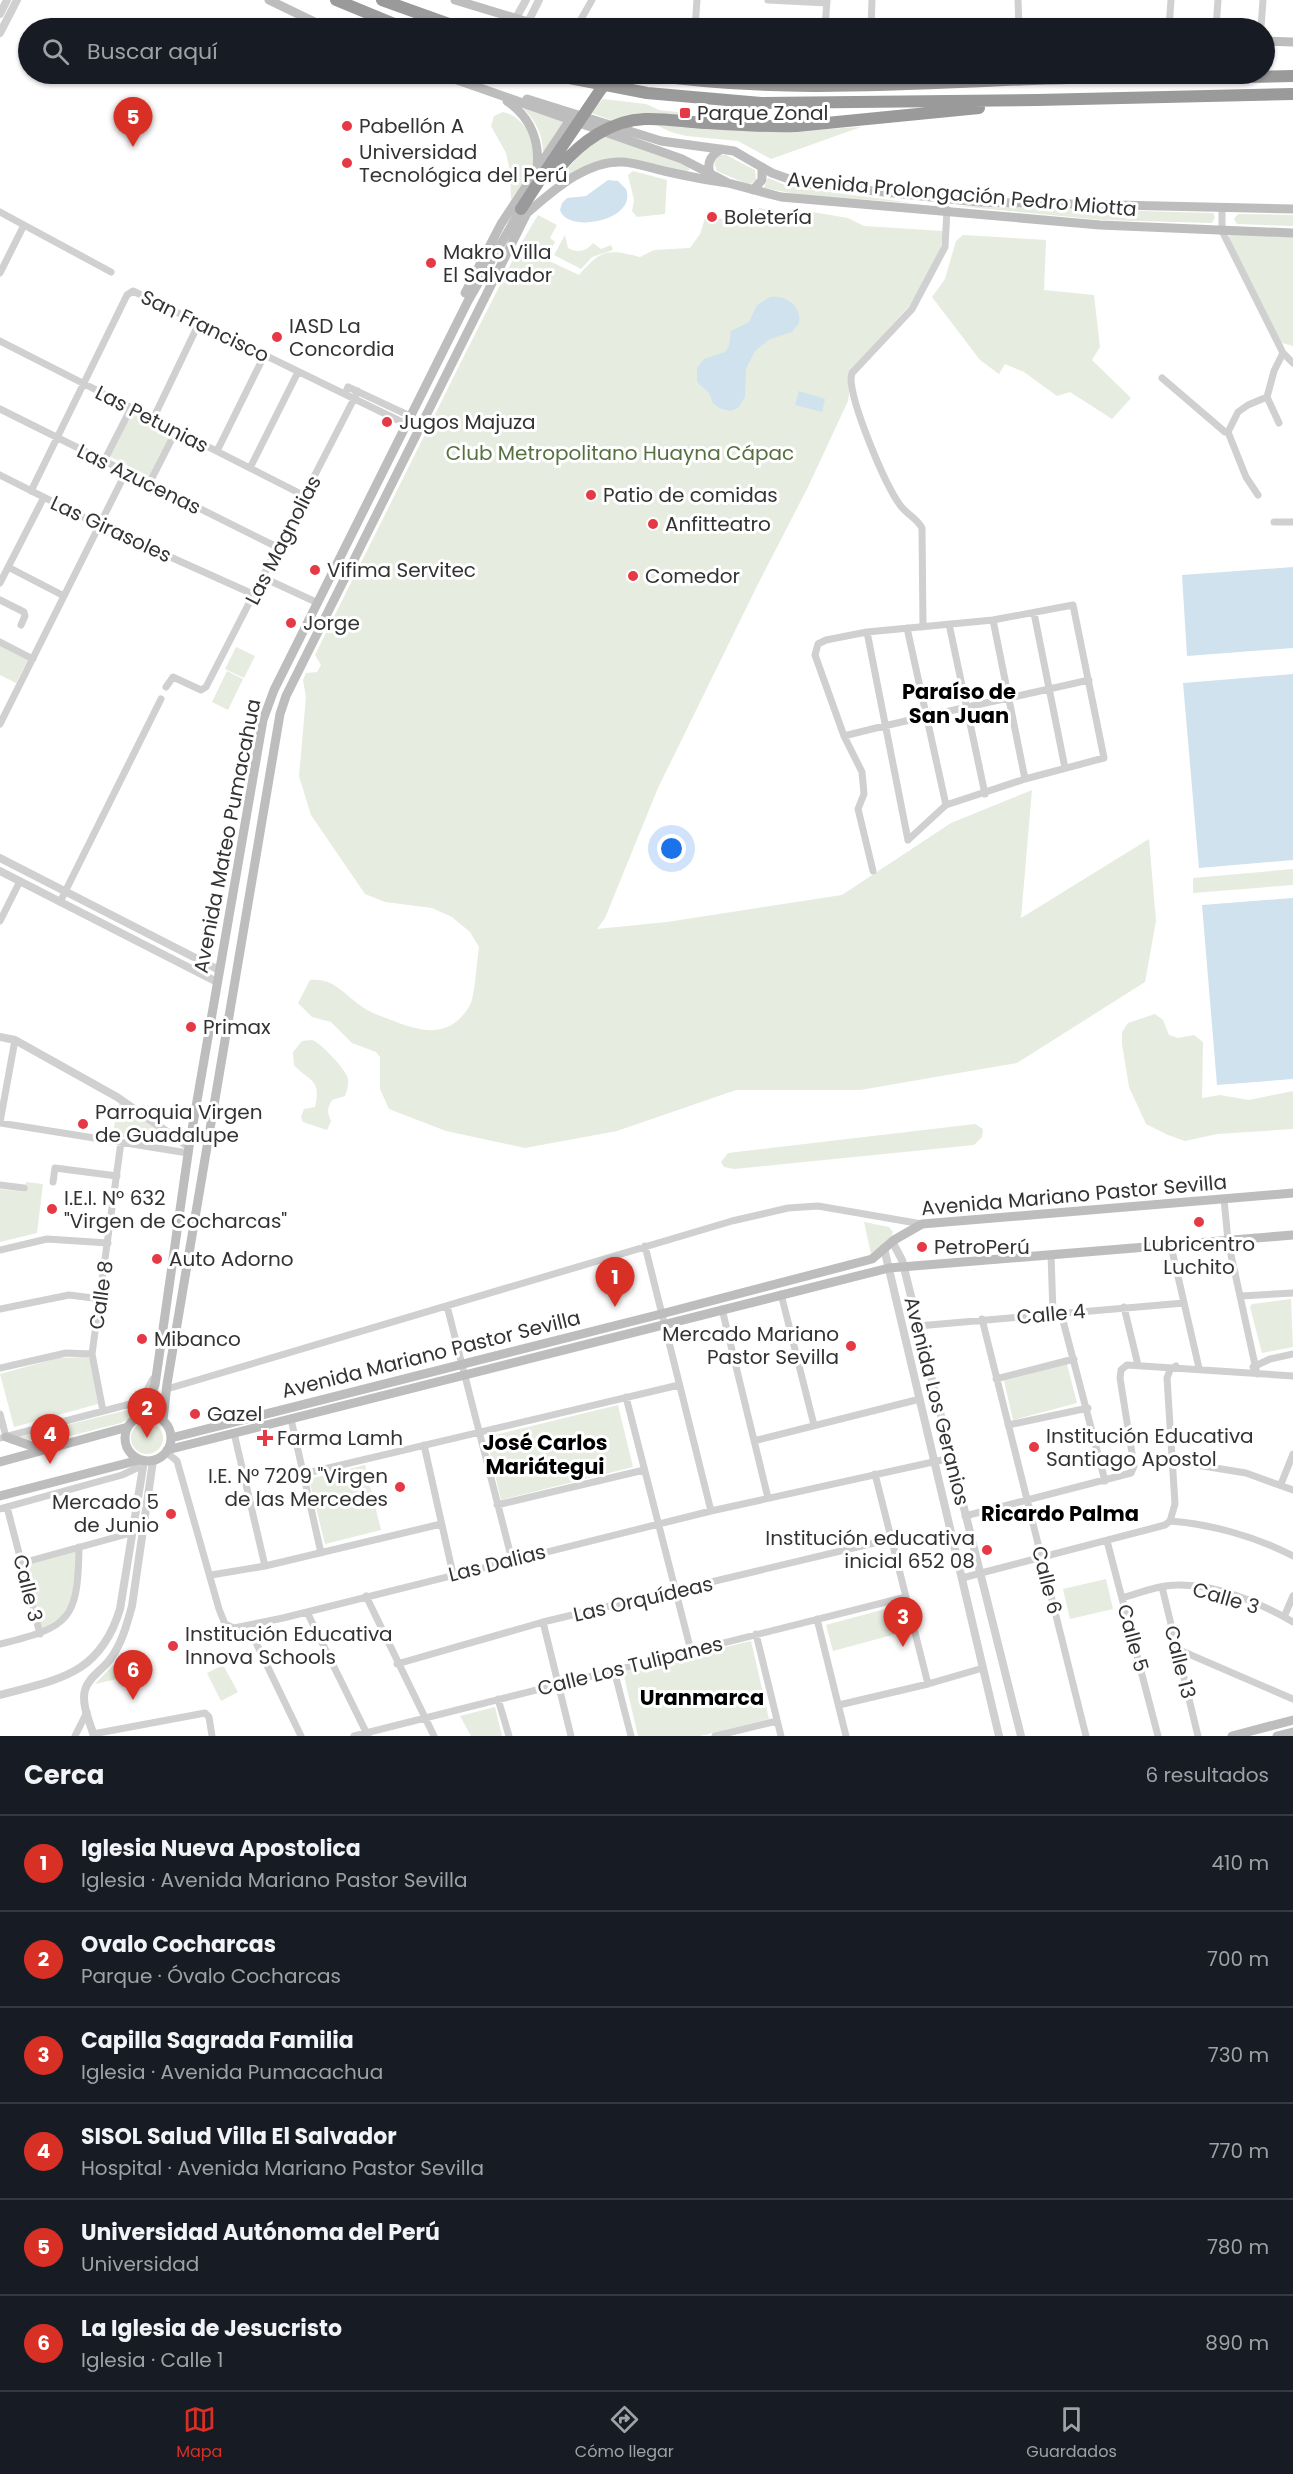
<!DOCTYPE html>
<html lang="es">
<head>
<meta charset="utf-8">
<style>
	:root { --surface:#171b24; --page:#242831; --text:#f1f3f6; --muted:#9ea1a6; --line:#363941; --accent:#d93025 }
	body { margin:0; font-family:Poppins,sans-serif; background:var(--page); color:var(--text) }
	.you { position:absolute; left:672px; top:849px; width:21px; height:21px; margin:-15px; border:4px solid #fff; border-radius:50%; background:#1a73e8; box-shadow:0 0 0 9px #1a73e833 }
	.badge { display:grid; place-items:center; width:39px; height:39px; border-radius:50%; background:var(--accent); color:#fff; font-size:20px; font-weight:700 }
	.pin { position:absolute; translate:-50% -50px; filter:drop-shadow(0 2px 3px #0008) }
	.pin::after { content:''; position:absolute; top:32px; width:21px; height:18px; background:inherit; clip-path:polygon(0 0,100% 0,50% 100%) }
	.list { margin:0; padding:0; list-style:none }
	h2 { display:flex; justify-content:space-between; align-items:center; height:78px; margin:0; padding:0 24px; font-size:26px }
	h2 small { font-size:20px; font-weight:400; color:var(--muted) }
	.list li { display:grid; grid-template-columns:39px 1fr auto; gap:18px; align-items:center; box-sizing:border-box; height:96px; padding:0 24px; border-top:2px solid var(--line) }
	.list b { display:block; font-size:22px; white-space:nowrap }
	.list p { margin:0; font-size:20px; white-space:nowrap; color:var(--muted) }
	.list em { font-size:20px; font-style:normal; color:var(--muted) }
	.icon { flex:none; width:33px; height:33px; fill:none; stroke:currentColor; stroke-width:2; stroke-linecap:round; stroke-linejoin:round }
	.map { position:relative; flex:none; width:1293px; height:1736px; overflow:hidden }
	.search { position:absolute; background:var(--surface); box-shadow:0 2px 4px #0004; left:18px; right:18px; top:18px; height:66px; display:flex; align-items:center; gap:15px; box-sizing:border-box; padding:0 21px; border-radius:33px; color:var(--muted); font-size:22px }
	.sheet { height:654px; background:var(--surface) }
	nav { display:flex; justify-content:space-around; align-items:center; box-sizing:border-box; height:84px; border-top:2px solid var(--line); background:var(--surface); font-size:16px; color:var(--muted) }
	nav a { display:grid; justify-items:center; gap:3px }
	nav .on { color:var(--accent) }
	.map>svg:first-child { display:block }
	.green { fill:#e6ecdf }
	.water { fill:#cfe2ee }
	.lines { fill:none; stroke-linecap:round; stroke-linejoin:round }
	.minor { stroke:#d0d0d0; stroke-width:7 }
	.tertiary { stroke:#d0d0d0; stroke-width:8 }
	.secondary { stroke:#bdbdbd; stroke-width:9 }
	.motorway { stroke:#9a9a9a; stroke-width:12 }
	.motorway-bridge { stroke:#9a9a9a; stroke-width:12 }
	.poi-dot { fill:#e63946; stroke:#fff; stroke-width:2 }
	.labels { text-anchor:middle; stroke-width:6; stroke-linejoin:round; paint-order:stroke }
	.poi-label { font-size:20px; fill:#333; stroke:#fff; text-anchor:start }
	.street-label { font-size:20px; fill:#333; stroke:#fff }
	.park-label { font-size:20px; fill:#56703f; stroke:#fff }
	.neighbourhood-label { font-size:21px; font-weight:bold; fill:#000; stroke:#fff }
</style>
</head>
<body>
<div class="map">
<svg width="1293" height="1736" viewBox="0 0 1293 1736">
	<rect width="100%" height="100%" fill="#fff"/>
	<!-- green -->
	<path class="green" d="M603 99 646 104 659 110 678 112V116L614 121 591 113Z
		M523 108 563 122 543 153C543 135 536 121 523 108Z
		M503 112C528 117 541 151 530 173 525 182 517 191 511 200L510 171 506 153 491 126 494 116Z
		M654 124 809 130 861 127 771 159 738 141 686 136 671 132Z
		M606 136 666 155 690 167 689 170 685 172 655 164 586 166 555 182 590 144Z
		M719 155H726L755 170 756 180 749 185 717 171 714 163Z
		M633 171 667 180 665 214 637 217 632 211 634 200 628 175Z
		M768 178 790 187 914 203 801 195 764 188Z
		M957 206 1213 213 1215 217 1212 223 1103 220Z
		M759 208 793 215 795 209 848 218 864 226 943 231 940 253 910 305 853 368 848 401 808 487 757 586 658 788 605 918 597 929 667 922 842 895 951 823 1032 790 1021 918 1149 839 1156 921 1145 982 1017 1063 860 1090H736L617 1131 525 1148 446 1131 389 1109 380 1089V1057L376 1052 352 1043 331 1022 312 1017 298 1003 310 980C333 978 343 993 361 1006 370 1013 383 1017 394 1021 424 1033 451 1038 470 1005 475 996 477 959 479 947L470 932 452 917 432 908 385 902 365 894 311 815 299 776 306 697 303 680 306 673 317 672 321 665 315 655 467 350 522 242 538 215 557 225 550 238 555 242 545 259 579 275C601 249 608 249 640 257L654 250 690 248 700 234 706 215 755 227Z
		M1238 214 1293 215V226L1237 224 1234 219Z
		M1230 234 1293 235V346L1279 342 1228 239Z
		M565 235 568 248C577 253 586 252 593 243L601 249 611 245 613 250 592 257 581 269 554 255Z
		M963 235 1046 240 1044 290 1094 295 1100 347 1092 360 1131 398 1112 419 1070 392 1057 396 1024 372 1005 364 999 374 980 360 932 297 945 279 956 241Z
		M131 412 173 433 150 477 109 456Z
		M0 643 29 658 16 683 0 675Z
		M236 647 255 656 244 678 225 669Z
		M227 671 243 679 228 710 212 702Z
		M1293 869V885L1193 893V878Z
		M1155 1014 1163 1020 1169 1035 1178 1038 1194 1035 1203 1042 1202 1098 1220 1095 1249 1100 1293 1091V1129L1217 1134 1185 1141 1168 1135 1146 1124 1129 1087 1122 1044V1032L1128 1023Z
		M312 1040C320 1042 344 1068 347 1076 350 1082 347 1090 345 1096L332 1100C327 1108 327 1113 331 1121L327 1130 303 1122 301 1117 304 1109 315 1107C322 1078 309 1082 294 1065L293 1052 302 1041Z
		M119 1103 169 1138V1142L112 1136Z
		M975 1124 983 1129 982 1137 974 1145 734 1169 724 1167 721 1162 728 1153Z
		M26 1182 43 1184 37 1233 0 1242V1189L25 1192Z
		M864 1222 889 1227 893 1232 891 1237 871 1254Z
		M1291 1299 1293 1347 1262 1353 1250 1307 1252 1304Z
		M86 1357 90 1358 98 1404 14 1427 0 1374 58 1358Z
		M1067 1364 1077 1403 1013 1420 1004 1381Z
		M618 1405 633 1467 501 1500 486 1437Z
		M140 1407 129 1419 121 1423 42 1443 18 1437Z
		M131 1438a16 16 0 1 1 32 0a16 16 0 1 1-32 0Z
		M365 1465 381 1530 325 1544 309 1479Z
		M76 1551 74 1596 62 1616 42 1629 26 1564Z
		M1106 1579 1113 1609 1070 1619 1063 1589Z
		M900 1605 907 1631 833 1651 826 1625Z
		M751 1641 769 1719 700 1736H638L623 1672Z
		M113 1665 137 1671 130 1676 95 1684Z
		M223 1665 238 1692 221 1701 207 1673Z
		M495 1707 502 1736H471L460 1716Z"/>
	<!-- water -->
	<path class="water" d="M608 180 618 181 626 189C638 221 567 234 560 210L562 203 567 198 586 196Z
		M770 297C786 295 802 306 799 323L792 332 770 339 755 351 746 369 745 397 738 408 730 411 719 408 713 403 709 393 697 382V368L704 359 725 352 729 346 731 331 749 322 757 305Z
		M799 391 825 399 822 412 795 405Z
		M1293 567V648L1187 656 1182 575Z
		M1293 674V860L1199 868 1183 683Z
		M1293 898V1079L1217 1085 1202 905Z"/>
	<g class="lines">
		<!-- minor -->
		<path class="minor" d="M768 0 827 3
			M1018 0 1019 28
			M576 28 592 0
			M695 28 697 0
			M825 28 827 0
			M871 28 872 0
			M1169 28 1171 0
			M1216 28 1218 0
			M1261 28 1263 0
			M1222 207V231L1283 353 1293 363
			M0 212 111 272
			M0 273 24 225
			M0 341 305 496
			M1162 378 1225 432H1228L1246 477 1258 495
			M345 394 348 387 410 416
			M1267 397 1279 423
			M0 409 279 548
			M153 419 199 323
			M1228 432 1238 412 1248 405 1267 397 1274 371 1283 353
			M217 451 264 356
			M104 461 131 408
			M250 468 298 372
			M0 475 99 525 255 595
			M149 484 176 431
			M31 491 127 295 133 291 406 424
			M1274 522H1293
			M8 567 64 596
			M264 578 318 603
			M0 583 44 497
			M0 600 24 612 25 616 21 625
			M1034 613 1065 768
			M993 620 1025 779
			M949 624 985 794
			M923 627 922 528C917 518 906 514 900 505 884 483 851 403 851 378L852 373 912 309 945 247 947 209
			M907 628 946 805
			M867 632 908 840
			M0 642 33 659
			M166 687 173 677 201 690 206 687 358 391
			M0 724 126 472
			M844 736C925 715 1007 699 1089 680
			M873 871 858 809 864 794 862 772 844 736 815 655 818 644 826 640 867 632 993 620 1073 605 1104 758 1025 779 946 805 908 840
			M60 902 161 699
			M0 921 20 881
			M0 1122 15 1040
			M0 1123 188 1153
			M53 1182 55 1168 117 1176
			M0 1185 24 1188
			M1224 1199 1228 1241 1257 1374
			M645 1246 711 1511
			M1171 1246 1199 1368
			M0 1250 47 1239 108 1243
			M1051 1254 1053 1313
			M781 1294 814 1425
			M1241 1296 1293 1293
			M447 1306 512 1560
			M1124 1307 1138 1365
			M0 1309 69 1295 101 1299
			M722 1309 768 1498
			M1061 1313 1105 1481
			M982 1319 1086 1736
			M918 1326 1184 1303
			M1253 1367 1270 1359 1293 1354
			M0 1368 66 1353 92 1354
			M996 1379 1074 1359
			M167 1389 732 1221 788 1208 818 1206 922 1224
			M626 1397 691 1651
			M103 1411 92 1354 121 1142
			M0 1414 6 1437
			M291 1419 321 1553
			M1008 1425 1088 1408
			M234 1433 265 1566
			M0 1438 134 1403 142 1399 153 1379
			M754 1441 920 1399
			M424 1445 453 1574
			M166 1452 177 1461 219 1609 225 1624 234 1628 283 1618 711 1511 951 1458
			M1172 1461 1246 1473 1293 1490
			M303 1474 679 1385
			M875 1474 928 1684
			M1281 1484 1293 1454
			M497 1505 644 1470
			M7 1507 40 1634
			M0 1509 122 1475 137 1468 142 1460
			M965 1516 1131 1473 1134 1466 1120 1378 1121 1370 1127 1365 1293 1376
			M1170 1521 1175 1504 1167 1378 1170 1370 1176 1366
			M1170 1521C1211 1524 1257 1537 1293 1556
			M1107 1541 1158 1736
			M22 1563 131 1533
			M211 1575 265 1566 441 1524
			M962 1578 1165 1525 1170 1521
			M1162 1587 1198 1736
			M366 1596 434 1736
			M1122 1598C1140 1593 1159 1585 1177 1585 1216 1584 1260 1603 1293 1622
			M307 1612 368 1736
			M1284 1617 1293 1596
			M817 1619 846 1736
			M543 1622 571 1736
			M248 1626 301 1736
			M756 1634 781 1736
			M0 1644C70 1627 78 1620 79 1547
			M1177 1649 1293 1699
			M397 1664 543 1622 891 1539
			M614 1670 631 1736
			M498 1699 509 1736
			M839 1705 928 1684 983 1668
			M93 1734 205 1713 209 1717 212 1736
			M75 1736 87 1712
			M354 1736 906 1597
			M715 1736 777 1721"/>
		<!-- tertiary -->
		<path class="tertiary" d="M0 14 7 0
			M516 18 526 0
			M528 22 539 0
			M0 33 17 0
			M0 858 219 970
			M0 871 217 982
			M0 1037 15 1040 117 1097 189 1147
			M892 1241 902 1260 1021 1736
			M884 1248 999 1736
			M0 1695C59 1679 100 1675 120 1609L144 1461
			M94 1736C90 1723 81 1704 85 1690 88 1677 104 1669 111 1658 122 1643 127 1624 132 1606L153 1461"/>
		<!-- secondary -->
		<path class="secondary" d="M269 0 327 28
			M455 0 528 22 562 28
			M1264 41 1293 42
			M440 74 682 159 728 183 781 197 1100 225 1293 233
			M527 99 661 141 734 151 772 173 800 183 978 202 1293 209
			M507 101C531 118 540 140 537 169
			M710 173C706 162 712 154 722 149
			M753 190 762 180V167
			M465 293 501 224 573 115
			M143 1415 155 1385 189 1147 263 720 274 690 468 301 521 209
			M125 1438a23 23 0 1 1 46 0a23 23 0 1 1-46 0Z
			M163 1420 167 1384 280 714 286 696 527 213C553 191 586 160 623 162 637 163 651 168 664 171 686 176 706 180 728 183
			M6 1437 43 1450
			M171 1438 661 1314 872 1259 894 1240 922 1224 1293 1193
			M167 1450 889 1268 1293 1235
			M0 1462 128 1427
			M0 1496 139 1460
			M1232 1736 1293 1720
			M1277 1736 1293 1732"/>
		<!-- motorway -->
		<path class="motorway" d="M336 0 404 28
			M382 0 460 28
			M549 74 647 93 761 103 1037 100 1293 94
			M647 74C775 94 905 84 1033 79 1120 76 1206 78 1293 76
			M796 126 979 108
			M521 209 553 160"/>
		<!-- motorway-bridge -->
		<path class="motorway-bridge" d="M553 160 601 89 615 74
			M560 167C581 142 611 120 645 119 665 118 685 122 705 123 736 125 766 127 796 126"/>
	</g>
	<!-- markers -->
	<g class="poi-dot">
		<rect x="679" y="107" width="12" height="12" rx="3"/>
		<circle cx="347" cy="126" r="6"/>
		<circle cx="347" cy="163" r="6"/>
		<circle cx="712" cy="217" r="6"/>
		<circle cx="431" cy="263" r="6"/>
		<circle cx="277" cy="337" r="6"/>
		<circle cx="387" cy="422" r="6"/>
		<circle cx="591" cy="495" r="6"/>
		<circle cx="653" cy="524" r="6"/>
		<circle cx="315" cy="570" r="6"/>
		<circle cx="633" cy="576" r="6"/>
		<circle cx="291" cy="623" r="6"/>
		<circle cx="191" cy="1027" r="6"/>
		<circle cx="83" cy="1124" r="6"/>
		<circle cx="52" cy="1209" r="6"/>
		<circle cx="1199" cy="1222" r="6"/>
		<circle cx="922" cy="1247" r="6"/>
		<circle cx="157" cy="1259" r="6"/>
		<circle cx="142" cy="1339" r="6"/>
		<circle cx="851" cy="1346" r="6"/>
		<circle cx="195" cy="1414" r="6"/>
		<path d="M262 1429h6v6h6v6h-6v6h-6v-6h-6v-6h6z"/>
		<circle cx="1034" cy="1447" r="6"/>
		<circle cx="400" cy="1487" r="6"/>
		<circle cx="171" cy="1514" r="6"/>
		<circle cx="987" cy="1550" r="6"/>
		<circle cx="173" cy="1646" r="6"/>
	</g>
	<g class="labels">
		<!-- poi labels -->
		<g class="poi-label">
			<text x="697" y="120">Parque Zonal</text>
			<text x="359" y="133">Pabellón A</text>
			<text x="359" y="159">Universidad<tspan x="359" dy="23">Tecnológica del Perú</tspan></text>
			<text x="724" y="224">Boletería</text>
			<text x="443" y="259">Makro Villa<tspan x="443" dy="23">El Salvador</tspan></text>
			<text x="289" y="333">IASD La<tspan x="289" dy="23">Concordia</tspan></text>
			<text x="399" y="429">Jugos Majuza</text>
			<text x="603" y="502">Patio de comidas</text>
			<text x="665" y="531">Anfitteatro</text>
			<text x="327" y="577">Vifima Servitec</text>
			<text x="645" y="583">Comedor</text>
			<text x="303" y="630">Jorge</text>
			<text x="203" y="1034">Primax</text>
			<text x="95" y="1119">Parroquia Virgen<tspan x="95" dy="23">de Guadalupe</tspan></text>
			<text x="64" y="1205">I.E.I. N° 632<tspan x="64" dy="23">"Virgen de Cocharcas"</tspan></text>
			<text x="1199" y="1251" text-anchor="middle">Lubricentro<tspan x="1199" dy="23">Luchito</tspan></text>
			<text x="934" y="1254">PetroPerú</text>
			<text x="169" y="1266">Auto Adorno</text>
			<text x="839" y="1341" text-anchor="end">Mercado Mariano<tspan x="839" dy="23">Pastor Sevilla</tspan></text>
			<text x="154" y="1346">Mibanco</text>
			<text x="207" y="1421">Gazel</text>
			<text x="1046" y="1443">Institución Educativa<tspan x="1046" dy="23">Santiago Apostol</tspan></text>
			<text x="277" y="1445">Farma Lamh</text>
			<text x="388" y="1483" text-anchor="end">I.E. N° 7209 "Virgen<tspan x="388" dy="23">de las Mercedes</tspan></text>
			<text x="159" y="1509" text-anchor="end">Mercado 5<tspan x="159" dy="23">de Junio</tspan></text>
			<text x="975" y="1545" text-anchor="end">Institución educativa<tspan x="975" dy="23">inicial 652 08</tspan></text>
			<text x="185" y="1641">Institución Educativa<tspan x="185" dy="23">Innova Schools</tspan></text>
		</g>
		<!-- street labels -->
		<g class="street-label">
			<text transform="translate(962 194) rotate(5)" y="7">Avenida Prolongación Pedro Miotta</text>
			<text transform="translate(205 326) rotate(26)" y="7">San Francisco</text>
			<text transform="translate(152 419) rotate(27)" y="7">Las Petunias</text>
			<text transform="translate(139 479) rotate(26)" y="7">Las Azucenas</text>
			<text transform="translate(111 529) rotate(25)" y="7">Las Girasoles</text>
			<text transform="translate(283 540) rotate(-63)" y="7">Las Magnolias</text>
			<text transform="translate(227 836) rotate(-79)" y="7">Avenida Mateo Pumacahua</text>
			<text transform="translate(1074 1195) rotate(-5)" y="7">Avenida Mariano Pastor Sevilla</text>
			<text transform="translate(101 1295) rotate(-82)" y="7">Calle 8</text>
			<text transform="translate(1051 1314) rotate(-5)" y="7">Calle 4</text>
			<text transform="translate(431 1354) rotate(-14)" y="7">Avenida Mariano Pastor Sevilla</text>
			<text transform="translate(937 1401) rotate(76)" y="7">Avenida Los Geranios</text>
			<text transform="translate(497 1563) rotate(-14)" y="7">Las Dalias</text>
			<text transform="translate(1047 1580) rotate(76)" y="7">Calle 6</text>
			<text transform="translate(28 1588) rotate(76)" y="7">Calle 3</text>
			<text transform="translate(1226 1598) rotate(16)" y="7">Calle 3</text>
			<text transform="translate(643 1599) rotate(-13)" y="7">Las Orquídeas</text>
			<text transform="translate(1133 1638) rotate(75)" y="7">Calle 5</text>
			<text transform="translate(1180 1662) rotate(76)" y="7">Calle 13</text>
			<text transform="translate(630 1666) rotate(-14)" y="7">Calle Los Tulipanes</text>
		</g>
		<!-- park labels -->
		<g class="park-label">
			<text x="620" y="460">Club Metropolitano Huayna Cápac</text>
		</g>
		<!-- neighbourhood labels -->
		<g class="neighbourhood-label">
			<text x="959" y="699">Paraíso de<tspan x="959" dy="24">San Juan</tspan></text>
			<text x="545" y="1450">José Carlos<tspan x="545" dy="24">Mariátegui</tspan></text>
			<text x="1060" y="1521">Ricardo Palma</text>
			<text x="702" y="1705">Uranmarca</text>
		</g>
	</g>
</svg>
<div class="you"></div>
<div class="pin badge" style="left:615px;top:1307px">1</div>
<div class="pin badge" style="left:147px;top:1438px">2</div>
<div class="pin badge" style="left:903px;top:1647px">3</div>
<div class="pin badge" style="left:50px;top:1464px">4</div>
<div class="pin badge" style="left:133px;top:147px">5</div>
<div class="pin badge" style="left:133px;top:1700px">6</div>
<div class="search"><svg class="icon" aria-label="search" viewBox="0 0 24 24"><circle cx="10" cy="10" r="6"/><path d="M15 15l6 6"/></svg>Buscar aquí</div>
</div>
<section class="sheet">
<h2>Cerca<small>6 resultados</small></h2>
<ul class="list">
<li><span class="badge">1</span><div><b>Iglesia Nueva Apostolica</b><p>Iglesia · Avenida Mariano Pastor Sevilla</p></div><em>410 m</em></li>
<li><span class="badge">2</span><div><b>Ovalo Cocharcas</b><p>Parque · Óvalo Cocharcas</p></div><em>700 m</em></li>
<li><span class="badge">3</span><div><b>Capilla Sagrada Familia</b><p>Iglesia · Avenida Pumacachua</p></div><em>730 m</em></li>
<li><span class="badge">4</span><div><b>SISOL Salud Villa El Salvador</b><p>Hospital · Avenida Mariano Pastor Sevilla</p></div><em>770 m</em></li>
<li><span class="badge">5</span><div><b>Universidad Autónoma del Perú</b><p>Universidad</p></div><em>780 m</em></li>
<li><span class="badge">6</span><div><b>La Iglesia de Jesucristo</b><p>Iglesia · Calle 1</p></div><em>890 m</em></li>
</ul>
</section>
<nav>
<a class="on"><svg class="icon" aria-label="map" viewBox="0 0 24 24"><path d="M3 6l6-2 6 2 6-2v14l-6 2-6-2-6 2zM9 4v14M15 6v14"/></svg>Mapa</a>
<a><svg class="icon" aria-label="directions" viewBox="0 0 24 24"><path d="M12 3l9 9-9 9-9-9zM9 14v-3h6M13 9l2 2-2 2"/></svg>Cómo llegar</a>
<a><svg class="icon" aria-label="saved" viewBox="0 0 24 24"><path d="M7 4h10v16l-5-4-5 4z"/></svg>Guardados</a>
</nav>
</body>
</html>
